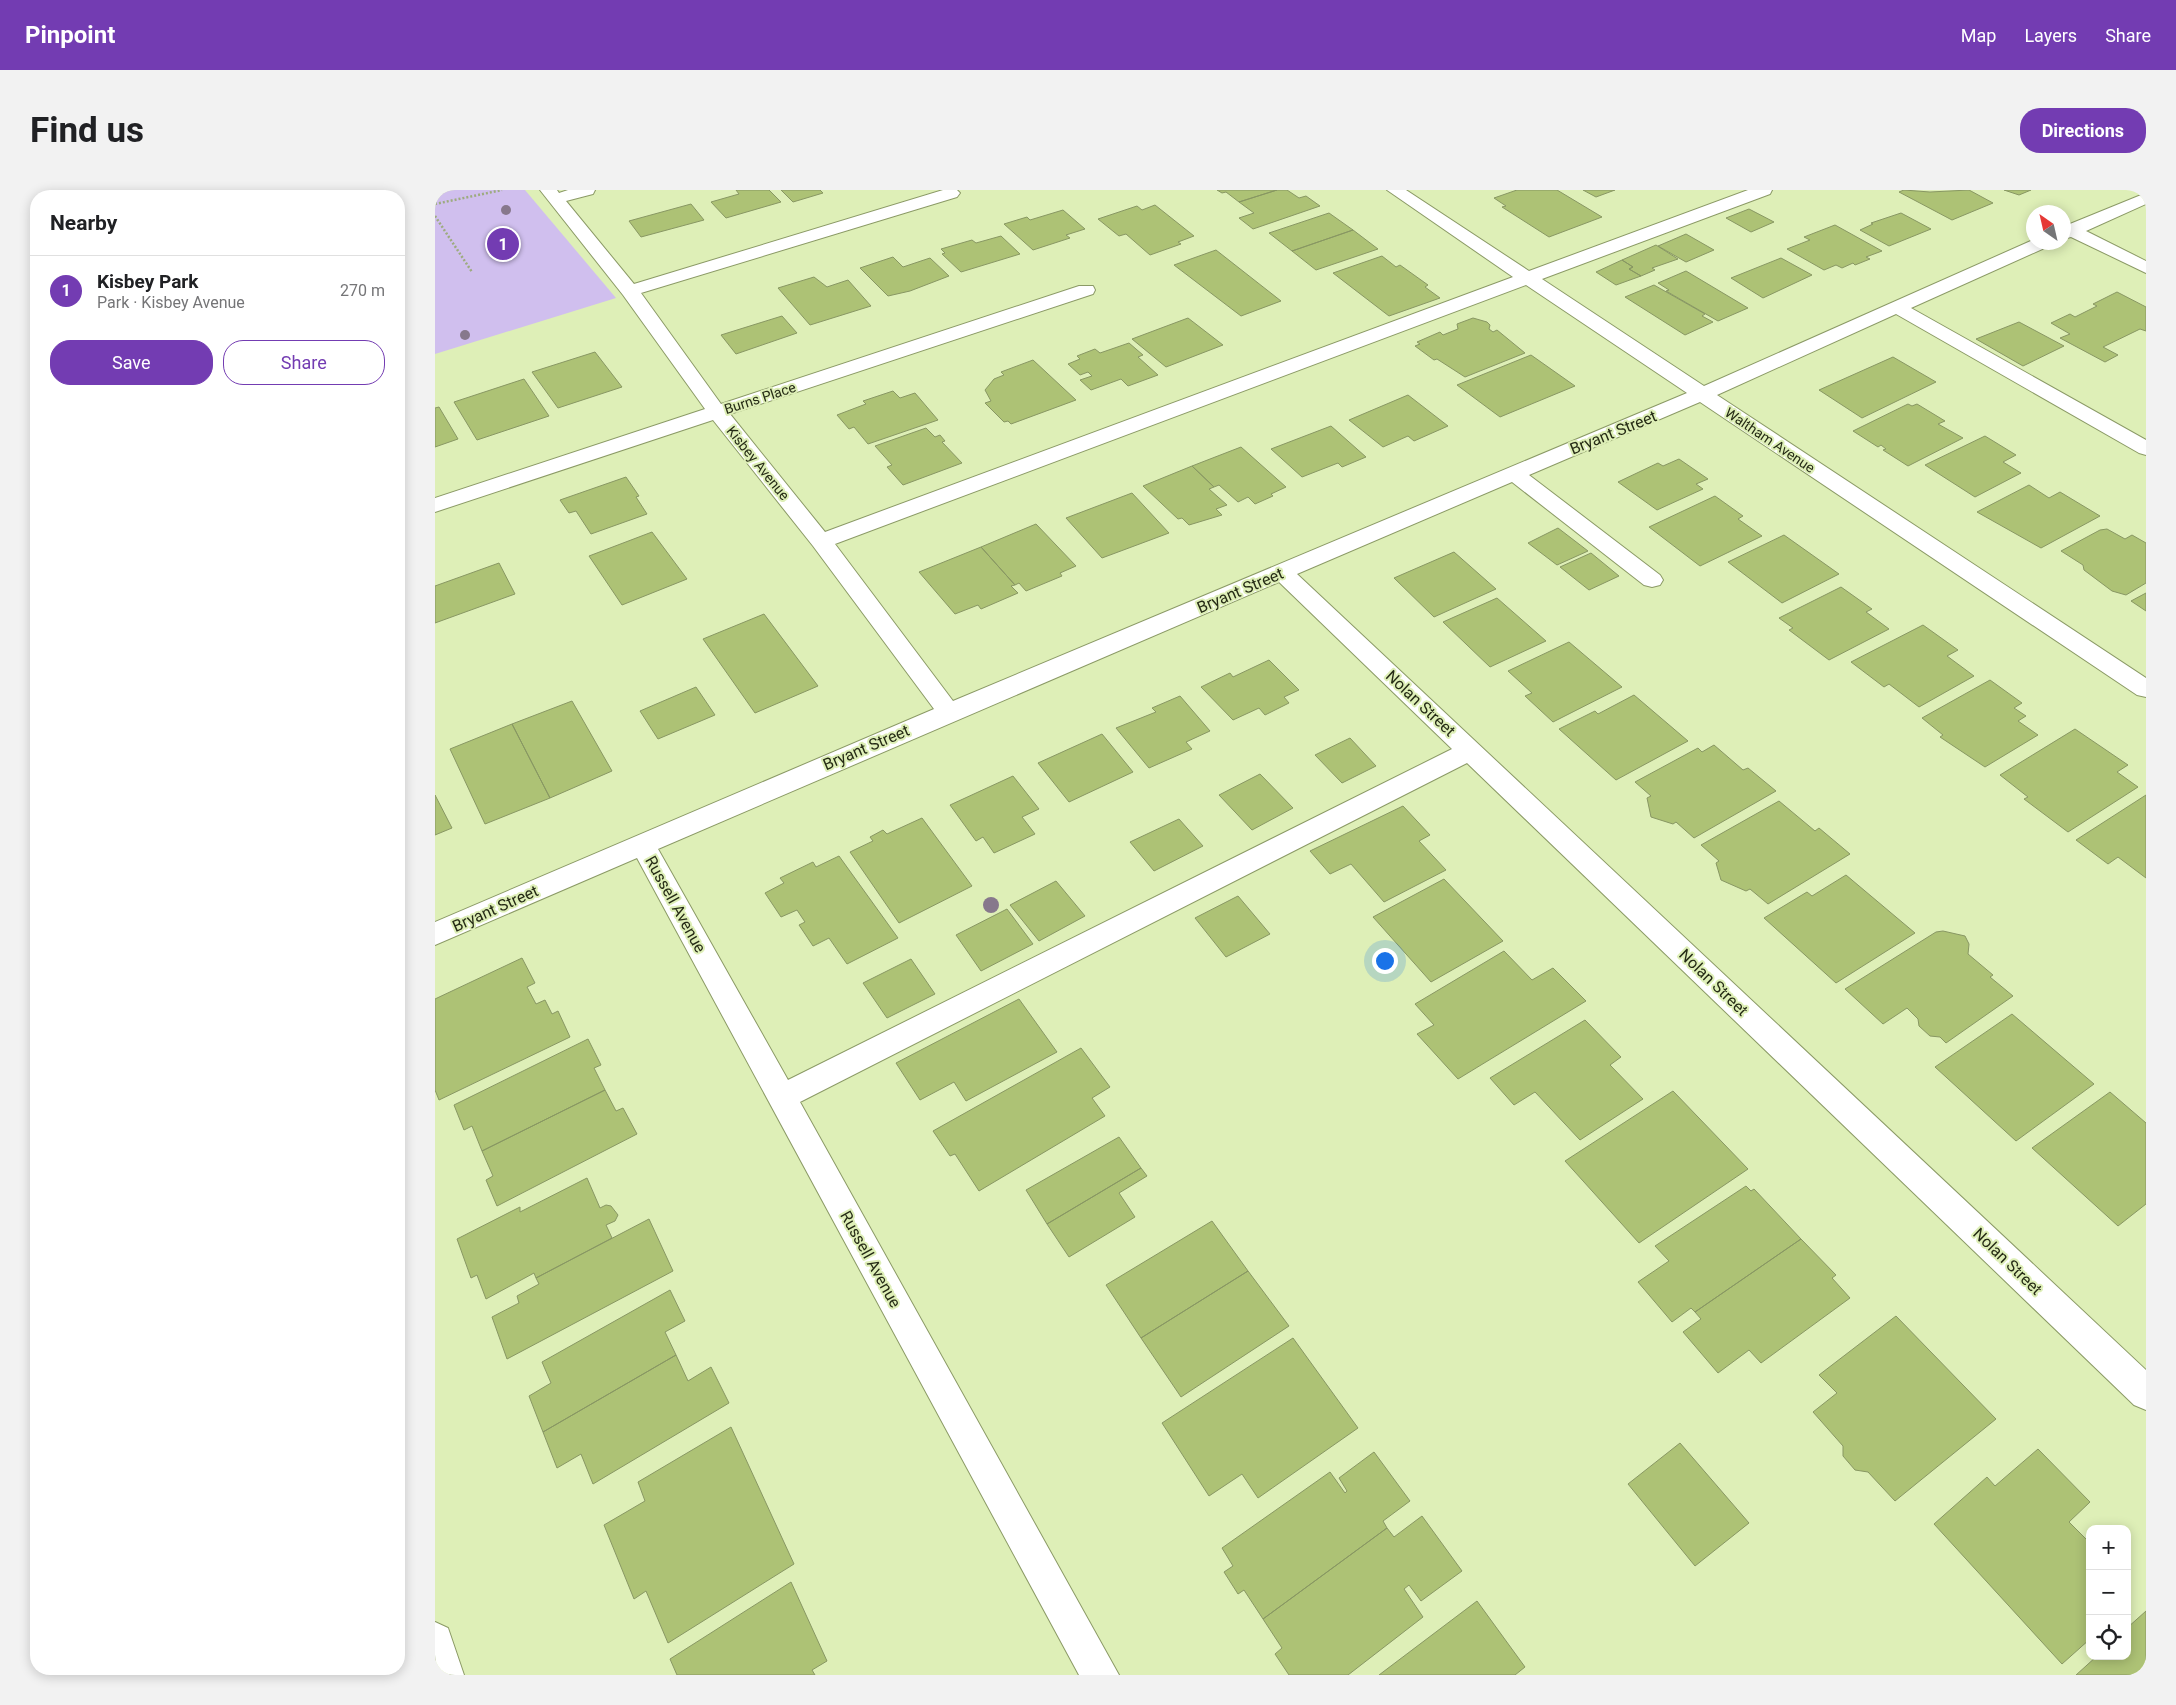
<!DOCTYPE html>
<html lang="en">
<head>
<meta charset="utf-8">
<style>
	:root { --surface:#fff; --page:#f2f2f2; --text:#202124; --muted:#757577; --line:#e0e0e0; --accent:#733cb2 }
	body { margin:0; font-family:Roboto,sans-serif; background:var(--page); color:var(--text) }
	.controls { position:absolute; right:15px; bottom:15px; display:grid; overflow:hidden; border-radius:10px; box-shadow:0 2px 12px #0003 }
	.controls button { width:45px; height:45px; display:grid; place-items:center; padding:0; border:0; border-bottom:1px solid var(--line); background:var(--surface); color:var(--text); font:25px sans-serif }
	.compass { position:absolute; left:1591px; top:15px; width:45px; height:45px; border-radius:50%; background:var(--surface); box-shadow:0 2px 12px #0003; rotate:326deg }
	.you { position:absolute; left:949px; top:770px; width:18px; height:18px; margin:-12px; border:4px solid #fff; border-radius:50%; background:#1a73e8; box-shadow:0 0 0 8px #1a73e833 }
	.badge { display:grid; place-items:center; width:32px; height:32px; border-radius:50%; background:var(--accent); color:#fff; font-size:16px; font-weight:700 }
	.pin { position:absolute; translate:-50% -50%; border:2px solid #fff; box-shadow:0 1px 5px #0006 }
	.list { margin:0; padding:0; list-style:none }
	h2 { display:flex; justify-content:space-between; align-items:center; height:65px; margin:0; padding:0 20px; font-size:21px }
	h2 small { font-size:16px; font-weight:400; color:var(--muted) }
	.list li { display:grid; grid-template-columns:32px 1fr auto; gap:15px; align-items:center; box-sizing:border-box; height:70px; padding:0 20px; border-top:1px solid var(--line) }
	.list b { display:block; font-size:19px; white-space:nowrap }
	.list p { margin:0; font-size:16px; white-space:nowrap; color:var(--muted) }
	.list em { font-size:16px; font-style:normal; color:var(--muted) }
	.actions { display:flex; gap:10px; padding:15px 20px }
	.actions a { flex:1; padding:11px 0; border:1px solid var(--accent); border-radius:20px; text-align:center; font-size:18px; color:var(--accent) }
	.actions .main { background:var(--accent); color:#fff }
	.icon { flex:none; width:28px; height:28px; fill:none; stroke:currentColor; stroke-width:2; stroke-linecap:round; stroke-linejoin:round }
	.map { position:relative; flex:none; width:1711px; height:1485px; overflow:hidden; border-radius:20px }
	header { display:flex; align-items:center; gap:30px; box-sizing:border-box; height:70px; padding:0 25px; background:var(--accent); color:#fff }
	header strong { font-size:24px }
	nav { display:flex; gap:28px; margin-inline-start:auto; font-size:18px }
	.intro { display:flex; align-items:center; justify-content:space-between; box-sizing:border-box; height:120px; padding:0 30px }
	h1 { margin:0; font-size:35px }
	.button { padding:12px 22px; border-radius:20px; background:var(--accent); color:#fff; font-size:18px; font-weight:700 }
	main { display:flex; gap:30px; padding:0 30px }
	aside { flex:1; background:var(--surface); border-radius:20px; box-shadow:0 2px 12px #0003 }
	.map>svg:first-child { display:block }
	.green { fill:#d0bfee }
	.building { fill:#adc275; stroke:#889763 }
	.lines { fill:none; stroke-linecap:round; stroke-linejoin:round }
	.minor-casing { stroke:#8b9a66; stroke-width:2 }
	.path { stroke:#9dab7f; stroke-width:2.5; stroke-dasharray:2 2; stroke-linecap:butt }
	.minor { fill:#fff; fill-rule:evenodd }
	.tree { fill:#87788c }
	.labels { text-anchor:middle; stroke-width:4; stroke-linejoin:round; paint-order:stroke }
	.far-street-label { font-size:14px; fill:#252b15; stroke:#deefb7 }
	.street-label { font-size:16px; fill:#252b15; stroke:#deefb7 }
</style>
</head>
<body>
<header>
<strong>Pinpoint</strong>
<nav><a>Map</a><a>Layers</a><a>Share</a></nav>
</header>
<div class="intro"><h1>Find us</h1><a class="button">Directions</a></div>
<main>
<aside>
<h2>Nearby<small></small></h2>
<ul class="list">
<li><span class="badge">1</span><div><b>Kisbey Park</b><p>Park · Kisbey Avenue</p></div><em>270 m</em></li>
</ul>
<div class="actions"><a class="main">Save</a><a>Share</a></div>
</aside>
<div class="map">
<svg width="1711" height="1485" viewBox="0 0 1711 1485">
	<rect width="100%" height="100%" fill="#deefb7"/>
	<!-- green -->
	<path class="green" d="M0 0H90L181 108 0 164Z"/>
	<!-- building -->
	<path class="building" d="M301 0H334L346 12 291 28 276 12 304 4Z
		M346 0H385L388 3 358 12Z
		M782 0H842L804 12 791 2 787 3Z
		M842 0H852L864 8 871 6 885 16 818 39 804 28 819 23 804 12Z
		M1082 0H1122L1167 27 1114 47 1067 17 1071 16 1059 8Z
		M1148 0H1180L1161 7Z
		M1469 0 1495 2 1534 0 1558 13 1517 30 1464 2Z
		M1569 0H1596L1584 5Z
		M256 14 269 30 206 47 194 31Z
		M720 15 759 46 743 52 746 54 715 65 691 44 684 46 663 29 702 16 707 20Z
		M1314 19 1339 32 1316 42 1291 28Z
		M628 20 650 39 631 45 635 48 598 60 569 34 592 27 595 30Z
		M894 23 918 40 857 61 834 43Z
		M1466 23 1496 39 1454 56 1425 40 1438 34 1436 33Z
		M1400 35 1447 61 1431 67 1435 69 1420 75 1418 73 1407 78 1401 75 1389 80 1352 59 1375 50 1369 47Z
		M918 40 943 59 881 80 857 61Z
		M1251 44 1279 60 1251 72 1223 56Z
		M566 46 585 64 526 82 507 64 510 63 506 59 537 50 541 53Z
		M1221 55 1243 69 1217 78 1220 80 1206 86 1194 79 1198 77 1187 70Z
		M781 60 846 111 806 126 739 75Z
		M947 66 961 77 965 75 993 95 990 97 1005 108 954 126 898 83Z
		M458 67 468 77 495 68 514 86 475 101 453 106 425 78Z
		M1346 68 1377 85 1328 108 1296 88Z
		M1187 70 1198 77 1194 79 1206 86 1181 95 1161 82Z
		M1251 81 1313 118 1283 131 1231 101 1234 100 1223 93Z
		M379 87 392 97 413 90 436 116 375 135 343 98Z
		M1219 95 1270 124 1267 126 1278 132 1250 145 1190 107Z
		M1682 102 1711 117V141L1705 139 1668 157 1683 165 1670 172 1625 148 1635 144 1616 133 1635 124 1640 127 1662 116 1658 114Z
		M347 126 362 143 301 164 286 145Z
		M753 128 788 155 731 177 697 149Z
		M1038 128 1052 132 1055 135 1054 139 1058 142 1062 140 1090 163 1030 187 1002 169 999 170 980 156 985 154 982 152 1005 142 1008 145 1023 139 1022 134Z
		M1584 132 1629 156 1588 176 1541 149Z
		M694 153 708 165 703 167 723 185 693 196 686 189 656 200 645 190 657 186 653 182 645 185 633 174 645 169 642 166 660 159 665 163Z
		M160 162 187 197 123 218 97 182Z
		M1096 165 1140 196 1065 227 1022 195Z
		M1458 167 1501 192 1427 228 1384 200Z
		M598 170 641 210 576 234 573 231 569 232 550 213 556 211 550 200 559 189 569 185 566 182Z
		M89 189 114 226 42 250 19 212Z
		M458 201 465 208 480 203 503 230 433 254 419 237 414 239 402 225 431 214 428 211Z
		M973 205 1013 236 979 251 973 246 948 257 914 230Z
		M1473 214 1477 216 1482 214 1510 231 1503 234 1528 248 1473 276 1448 260 1451 259 1446 255 1443 257 1418 241Z
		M4 217 23 249 0 257V218Z
		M896 236 931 267 907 277 903 273 867 287 836 259Z
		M491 238 500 247 505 245 510 251 507 252 527 273 468 295 452 277 457 275 440 256Z
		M1550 246 1581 265 1568 272 1586 283 1540 307 1490 275Z
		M806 257 851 297 836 304 838 306 820 314 813 307 803 312 784 295 779 297 757 276Z
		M1244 269 1273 289 1261 294 1268 299 1222 320 1183 292 1223 273 1228 276Z
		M757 276 779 297 774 299 792 315 781 319 787 325 754 335 747 328 743 329 708 296Z
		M191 287 204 306 201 307 212 324 156 344 141 321 134 323 125 310Z
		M1594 295 1614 308 1625 302 1665 326 1606 358 1542 322Z
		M697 303 734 343 667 368 631 328Z
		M1280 306 1308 326 1303 329 1327 346 1265 376 1214 337Z
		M601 334 641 376 625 383 627 386 591 401 584 393 580 395 546 357Z
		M1123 338 1153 361 1122 375 1093 353Z
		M1672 339 1690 349 1697 345 1711 353V393L1691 405 1677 401 1649 380 1648 375 1626 361 1665 340Z
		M217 342 252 389 187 415 154 366Z
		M1349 345 1404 384 1347 413 1293 372Z
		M546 357 580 395 576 396 583 403 546 419 543 415 520 424 484 382Z
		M1019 362 1061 399 999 427 959 388Z
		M1156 363 1184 386 1154 400 1125 377Z
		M64 373 80 404 0 433V396Z
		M1406 397 1437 419 1431 422 1454 439 1394 470 1354 440 1358 438 1344 428Z
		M1711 403V421L1696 411Z
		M1062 408 1111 451 1055 477 1008 432Z
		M329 424 383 496 320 523 268 449Z
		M1488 435 1523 460 1512 466 1539 486 1484 517 1454 494 1449 497 1416 472Z
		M1134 452 1187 497 1118 532 1090 506 1097 503 1073 481Z
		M834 470 864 500 849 507 854 513 830 525 824 518 798 530 766 497 795 483 798 487Z
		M1555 490 1587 513 1579 518 1591 526 1583 531 1603 545 1550 577 1505 547 1508 545 1487 528Z
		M261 497 280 525 223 549 205 521Z
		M1199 505 1253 551 1181 590 1124 539 1160 521 1163 524Z
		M745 506 775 541 751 552 757 559 714 578 681 538 721 522 717 518Z
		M137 511 177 581 115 608 77 534Z
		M77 534 115 608 50 634 15 559Z
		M1640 539 1693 575 1682 582 1703 597 1633 642 1589 609 1593 607 1565 585Z
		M667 544 698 582 634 612 603 573Z
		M915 548 941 576 907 593 880 565Z
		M1279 555 1308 580 1313 578 1341 601 1259 648 1241 632 1238 634 1216 627 1212 608 1216 606 1200 592 1263 558 1267 562Z
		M825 584 858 618 817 640 784 605Z
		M578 586 604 619 587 627 600 644 559 663 548 647 541 651 515 615Z
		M0 605 17 638 0 645Z
		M1711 605V688L1683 667 1673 674 1641 650Z
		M1344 611 1380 641 1384 638 1415 664 1333 714 1315 699 1311 701 1286 690 1281 673 1284 671 1266 655Z
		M968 616 995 645 984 651 1011 680 949 712 916 674 895 684 875 661Z
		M487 628 537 696 464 733 415 662 438 651 435 647 448 640 452 644Z
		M744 629 768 656 719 681 695 652Z
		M404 666 463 748 412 774 394 748 378 756 364 735 370 732 362 720 346 727 330 703 349 693 345 688 378 672 381 677Z
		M1411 685 1480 743 1401 793 1329 728 1372 702 1377 706Z
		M1009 689 1068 751 996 792 938 727Z
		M621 691 650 726 604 751 575 715Z
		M803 706 835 744 791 767 760 728Z
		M572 719 598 754 546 781 521 745Z
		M1508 741 1530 746 1534 754 1533 764 1558 785 1555 787 1578 806 1511 853 1505 847 1495 846 1484 836 1483 829 1472 818 1448 834 1410 799 1501 742Z
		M1069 761 1097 790 1118 778 1151 811 1023 889 982 844 999 835 980 814Z
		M87 768 100 793 92 797 101 814 110 810 117 824 123 821 135 847 4 910 0 900V809Z
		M476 769 500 804 452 828 428 793Z
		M584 809 622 862 531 911 519 892 485 910 461 873Z
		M1577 824 1659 894 1581 951 1500 877Z
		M1150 830 1186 867 1175 875 1208 909 1145 950 1100 902 1079 915 1055 888Z
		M153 849 166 875 159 878 170 900 47 961 37 936 29 940 19 915Z
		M646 858 675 897 657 908 670 926 544 1001 520 964 515 966 498 941Z
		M170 900 181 921 188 918 202 944 62 1016 51 990 58 986 47 961Z
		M1238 901 1313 979 1204 1053 1130 971Z
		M1675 902 1711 933V1014L1683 1036 1597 958Z
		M684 947 706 978 612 1034 591 1000Z
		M706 978 712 986 684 1003 700 1027 634 1067 612 1034Z
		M152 988 165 1018 171 1015 176 1016 183 1025 180 1031 171 1035 177 1048 101 1088 99 1083 51 1109 42 1085 36 1088 22 1049 85 1017V1022Z
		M1311 996 1316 1001 1319 999 1366 1049 1260 1122 1256 1118 1237 1132 1203 1092 1234 1071 1220 1056Z
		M214 1029 238 1081 72 1169 57 1127 84 1113 82 1106 104 1094 101 1088Z
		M777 1031 813 1081 706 1148 671 1095Z
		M1366 1049 1401 1085 1397 1088 1415 1108 1326 1173 1314 1160 1283 1183 1248 1142 1266 1129 1260 1122Z
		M813 1081 854 1136 746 1207 706 1148Z
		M235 1100 250 1131 230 1142 241 1165 108 1242 94 1206 116 1193 107 1172Z
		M1461 1126 1561 1229 1460 1311 1433 1282 1420 1280 1408 1266V1256L1378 1222 1402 1203 1384 1185Z
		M858 1148 923 1238 823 1308 807 1284 774 1306 727 1233Z
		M241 1165 253 1191 276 1177 294 1213 158 1294 146 1264 122 1278 108 1242Z
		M296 1237 359 1374 233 1453 211 1401 199 1409 169 1335 210 1311 203 1292Z
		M1245 1253 1314 1333 1260 1376 1193 1294Z
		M1603 1259 1655 1312 1634 1332 1655 1353V1449L1627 1474 1499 1334 1552 1287 1560 1296Z
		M939 1262 975 1311 948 1331 952 1338 828 1429 809 1400 803 1404 789 1382 798 1376 787 1358 895 1282 910 1303 912 1301 904 1288Z
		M987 1326 1027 1381 986 1411 974 1395 969 1399 988 1427 913 1485H854L840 1464 847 1458 828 1429 952 1338 959 1347Z
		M356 1392 392 1471 377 1480 380 1485H242L235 1469Z
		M1042 1411 1090 1477 1080 1485H944Z
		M1711 1421V1485H1641L1662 1466H1692V1438Z"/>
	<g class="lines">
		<defs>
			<path id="minor" d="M105 0H122L124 3 133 0H160L158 4 131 11 199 94 508 0H522L525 3 522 7 206 103 286 214 644 96H658L660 100 658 104 295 224 390 342 1078 87 952 0H971L1094 81 1313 0H1337L1335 4 1107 89 1269 196 1598 50V52H1617L1614 56 1476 118 1711 250V265L1704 263 1461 124 1282 205 1711 488V507L1702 505 1265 212 1094 285 1225 385 1228 390 1225 395 1217 397 1209 395 1077 292 862 384 1711 1180V1220L1699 1215 1032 573 365 912 684 1485H644L202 668 0 755V732L499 519 378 356 278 230 0 322V308L270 219 188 105ZM1091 95 1252 203 518 511 400 354ZM844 392 1017 559 353 890 223 659Z
				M1711 3V14L1651 41 1711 71V83L1636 47 1628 49 1630 36Z
				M0 1432 13 1438 29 1485H0Z"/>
		</defs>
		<!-- minor casing -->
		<use href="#minor" class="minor-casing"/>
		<!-- path -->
		<path class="path" d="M0 14 67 0
			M0 26 37 82"/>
		<!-- minor -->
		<use href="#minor" class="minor"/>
	</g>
	<!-- trees -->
	<g class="tree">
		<circle cx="71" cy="20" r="5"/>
		<circle cx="30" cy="145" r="5"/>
		<circle cx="556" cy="715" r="8"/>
	</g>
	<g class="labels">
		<!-- far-street labels -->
		<g class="far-street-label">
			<text transform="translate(325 208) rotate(-18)" y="5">Burns Place</text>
			<text transform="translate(1335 250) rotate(34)" y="5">Waltham Avenue</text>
			<text transform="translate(323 273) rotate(51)" y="5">Kisbey Avenue</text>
		</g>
		<!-- street labels -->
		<g class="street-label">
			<text transform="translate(1178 242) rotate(-22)" y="6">Bryant Street</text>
			<text transform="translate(805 400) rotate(-23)" y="6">Bryant Street</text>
			<text transform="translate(986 513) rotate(43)" y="6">Nolan Street</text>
			<text transform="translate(431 557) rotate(-23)" y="6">Bryant Street</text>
			<text transform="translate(241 714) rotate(61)" y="6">Russell Avenue</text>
			<text transform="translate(60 718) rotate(-24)" y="6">Bryant Street</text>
			<text transform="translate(1279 792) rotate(44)" y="6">Nolan Street</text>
			<text transform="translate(436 1069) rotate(61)" y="6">Russell Avenue</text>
			<text transform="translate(1573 1071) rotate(44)" y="6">Nolan Street</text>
		</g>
	</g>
</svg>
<div class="controls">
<button>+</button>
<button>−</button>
<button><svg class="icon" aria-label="locate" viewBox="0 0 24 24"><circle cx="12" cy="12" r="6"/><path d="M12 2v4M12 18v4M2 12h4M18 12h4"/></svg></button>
</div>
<svg class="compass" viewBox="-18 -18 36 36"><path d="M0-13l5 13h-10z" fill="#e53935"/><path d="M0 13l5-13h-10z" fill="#757577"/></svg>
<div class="you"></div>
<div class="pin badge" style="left:68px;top:54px">1</div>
</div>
</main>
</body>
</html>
